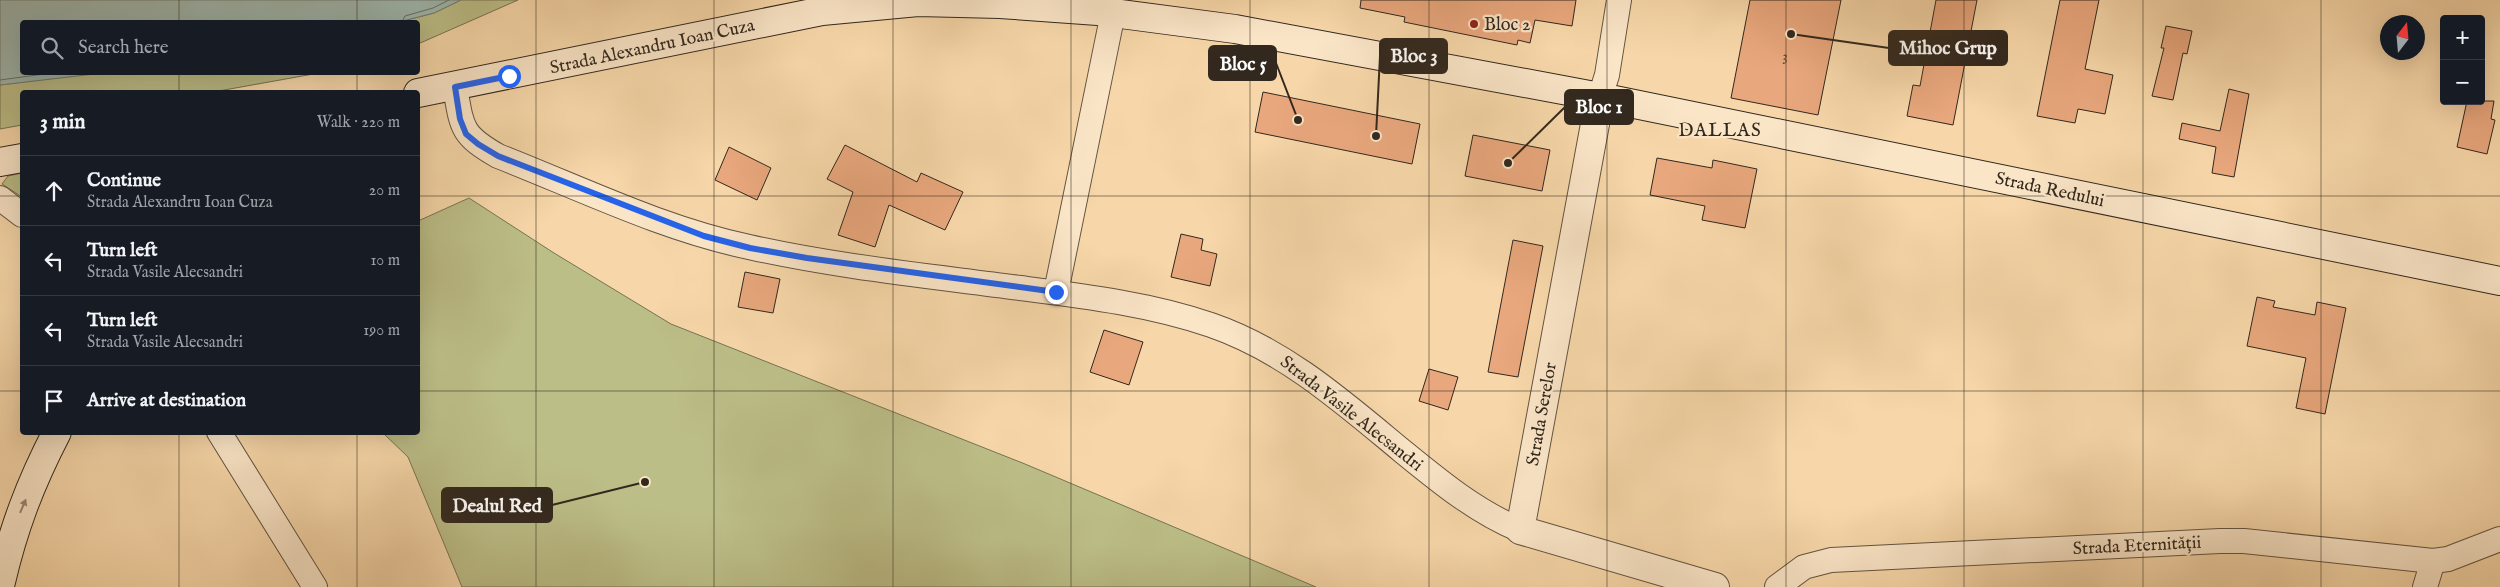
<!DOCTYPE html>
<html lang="en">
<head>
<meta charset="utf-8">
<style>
	:root { --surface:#171b24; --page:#242831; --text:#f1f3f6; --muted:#9ea1a6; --line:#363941 }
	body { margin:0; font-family:"IM FELL English",serif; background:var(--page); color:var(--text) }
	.controls { position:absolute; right:15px; top:15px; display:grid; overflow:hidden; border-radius:5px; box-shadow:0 5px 20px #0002 }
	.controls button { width:45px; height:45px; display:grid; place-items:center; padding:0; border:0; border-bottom:1px solid var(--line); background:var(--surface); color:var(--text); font:25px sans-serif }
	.compass { position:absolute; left:2380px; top:15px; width:45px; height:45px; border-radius:50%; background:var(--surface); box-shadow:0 5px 20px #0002; rotate:16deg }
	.stop { position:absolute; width:15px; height:15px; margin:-11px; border:4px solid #2563eb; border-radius:50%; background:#fff }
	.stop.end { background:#2563eb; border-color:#fff; box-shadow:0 1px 5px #0008 }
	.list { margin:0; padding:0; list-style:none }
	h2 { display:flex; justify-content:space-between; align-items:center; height:65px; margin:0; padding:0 20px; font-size:21px }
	h2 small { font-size:16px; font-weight:400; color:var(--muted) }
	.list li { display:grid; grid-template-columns:32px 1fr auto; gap:15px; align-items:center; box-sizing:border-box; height:70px; padding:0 20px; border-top:1px solid var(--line) }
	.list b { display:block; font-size:19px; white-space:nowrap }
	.list p { margin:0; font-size:16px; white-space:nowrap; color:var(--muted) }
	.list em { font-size:16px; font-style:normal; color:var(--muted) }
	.icon { flex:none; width:28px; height:28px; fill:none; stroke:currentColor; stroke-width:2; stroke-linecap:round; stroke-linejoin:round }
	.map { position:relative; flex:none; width:2500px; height:587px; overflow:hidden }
	.search { position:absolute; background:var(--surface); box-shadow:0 5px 20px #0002; left:20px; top:20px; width:400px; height:55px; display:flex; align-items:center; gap:12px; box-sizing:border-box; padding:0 18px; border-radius:5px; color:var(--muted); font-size:19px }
	.panel { position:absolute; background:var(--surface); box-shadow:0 5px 20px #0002; left:20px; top:90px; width:400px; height:345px; border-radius:5px }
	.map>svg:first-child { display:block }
	.green { fill:#bcbe88; stroke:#777353 }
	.water { fill:#9eb8b0; stroke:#737e76 }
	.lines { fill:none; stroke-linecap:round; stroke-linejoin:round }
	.shore { stroke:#687067; stroke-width:1 }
	.building { fill:#e9a77d; stroke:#32281e }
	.minor-casing { stroke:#635441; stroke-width:26 }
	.tertiary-casing { stroke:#635441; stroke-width:30 }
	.secondary-casing { stroke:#32281e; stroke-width:30 }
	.minor { stroke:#fae5c7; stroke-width:24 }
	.tertiary { stroke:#fae5c7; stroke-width:28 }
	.secondary { stroke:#fae5c7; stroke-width:28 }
	.oneway { fill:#968672 }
	.route { stroke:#2563eb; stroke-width:6 }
	.grid { fill:none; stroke:#32281e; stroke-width:1; stroke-opacity:0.55 }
	.poi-dot { fill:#8f2418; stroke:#fae5c7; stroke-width:2 }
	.labels { text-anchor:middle; stroke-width:4.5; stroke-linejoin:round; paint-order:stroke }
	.number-label { font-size:15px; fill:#604836 }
	.poi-label { font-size:18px; fill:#32281e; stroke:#fae5c7; text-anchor:start }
	.street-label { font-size:18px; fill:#32281e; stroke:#fae5c7 }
	.neighbourhood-label { font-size:19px; letter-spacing:1px; fill:#32281e; stroke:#fae5c7 }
	.leader { fill:none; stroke:#32281e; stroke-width:2 }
	.callout-dot { fill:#32281e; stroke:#fae5c7; stroke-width:2 }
	.callout { fill:#32281e; stroke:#32281e; stroke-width:2 }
	.callout-label { font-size:19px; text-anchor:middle; font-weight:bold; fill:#fff }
</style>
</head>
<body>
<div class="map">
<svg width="2500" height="587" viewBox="0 0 2500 587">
	<rect width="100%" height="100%" fill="#f7d7a9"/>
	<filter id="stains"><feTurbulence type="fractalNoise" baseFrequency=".004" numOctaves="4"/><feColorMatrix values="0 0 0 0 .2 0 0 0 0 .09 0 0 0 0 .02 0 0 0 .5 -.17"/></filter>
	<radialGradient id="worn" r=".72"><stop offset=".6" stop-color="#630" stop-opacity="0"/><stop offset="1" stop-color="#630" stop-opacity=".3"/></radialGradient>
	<!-- green -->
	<path class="green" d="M461 0H518L418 44V22H399L434 13Z
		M103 72 319 73 213 92H22V125L0 129V85Z
		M22 173V197L2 184 8 176Z
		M469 198 554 253 671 324 1025 464 1316 587H462L408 457 383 433 418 432V221Z"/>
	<!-- water -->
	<path class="water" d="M0 0H461L434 13 399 22H22V72L103 73 0 85Z"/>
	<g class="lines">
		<!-- shore -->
		<path class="shore" d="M402 22 405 16 433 8 449 0
			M0 80 59 72"/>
	</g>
	<!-- building -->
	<path class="building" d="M1361 0H1576L1572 26 1535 20 1530 43 1518 40 1517 45 1404 22 1405 17 1360 8Z
		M1750 0H1841L1818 115 1731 98Z
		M1936 0H1977L1953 125 1907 116 1913 85 1920 86Z
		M2060 0H2099L2085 69 2113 75 2105 114 2078 109 2075 123 2037 116Z
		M2166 26 2192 31 2187 54 2183 53 2173 100 2152 96 2164 48H2161Z
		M2229 89 2249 94 2234 177 2212 173 2216 147 2179 139 2182 123 2220 131Z
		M1263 92 1420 124 1412 164 1255 132Z
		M2467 101H2494L2491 119 2495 120 2487 154 2457 147Z
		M1473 135 1550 150 1542 191 1465 176Z
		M845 145 917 182 921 173 963 192 945 230 889 205 875 247 838 235 853 192 827 179Z
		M729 147 771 168 757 200 715 180Z
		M1657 158 1712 168 1713 160 1757 169 1745 228 1702 220 1705 206 1650 195Z
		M1181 234 1203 239 1201 250 1217 254 1210 286 1171 277Z
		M1513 240 1543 246 1518 377 1488 372Z
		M745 272 780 279 773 313 738 307Z
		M2257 297 2275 301 2273 307 2315 315 2317 302 2346 308 2325 414 2296 408 2306 358 2247 346Z
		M1104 330 1143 342 1129 385 1090 372Z
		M1429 369 1458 377 1448 410 1419 401Z"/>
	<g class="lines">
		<defs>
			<path id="minor" d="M455 87C462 128 461 135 498 156 580 188 663 229 749 247 838 267 930 276 1020 288 1083 296 1150 304 1211 325 1284 350 1342 401 1401 450 1439 481 1475 511 1520 530
				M1600 97 1607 75 1619 0
				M0 198 22 215
				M1056 292 1113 13
				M219 432 315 587
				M1777 587 1804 567 1831 560 2220 541H2244L2433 561 2448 559 2500 539
				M2425 587 2433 561"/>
			<path id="tertiary" d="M1600 97 1520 530 1715 587"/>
			<path id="secondary" d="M418 93 822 11 918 2 1000 4 1098 11 1235 29 1600 97 2500 281
				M0 162 22 158
				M0 586C13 529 30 484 57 432"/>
		</defs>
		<!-- minor casing -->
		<use href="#minor" class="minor-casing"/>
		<!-- tertiary casing -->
		<use href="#tertiary" class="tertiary-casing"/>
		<!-- secondary casing -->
		<use href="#secondary" class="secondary-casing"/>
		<!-- minor -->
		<use href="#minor" class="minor"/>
		<!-- tertiary -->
		<use href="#tertiary" class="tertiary"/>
		<!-- secondary -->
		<use href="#secondary" class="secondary"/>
	</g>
	<!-- one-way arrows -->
	<defs><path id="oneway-solid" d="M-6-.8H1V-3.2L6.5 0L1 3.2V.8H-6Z" transform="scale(1.25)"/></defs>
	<use class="oneway" href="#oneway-solid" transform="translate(23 506) rotate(-67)"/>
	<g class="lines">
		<!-- route -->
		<path class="route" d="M509 76 455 87 460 119 466 134 478 144 498 156 704 236 750 248 807 258 1056 292"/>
	</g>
	<!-- grid -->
	<path class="grid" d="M179 0V22M357 0V22M536 0V587M714 0V587M893 0V587M1071 0V587M1250 0V587M1429 0V587M1607 0V587M1786 0V587M1964 0V587M2143 0V587M2321 0V587M179 72V92M357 72V92M0 196H22M418 196H2500M0 391H22M418 391H2500M179 432V587M357 432V587"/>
	<!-- markers -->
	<circle class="poi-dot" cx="1474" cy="24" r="5"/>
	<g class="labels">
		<!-- number labels -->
		<g class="number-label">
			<text x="1785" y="61">3</text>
		</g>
		<!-- poi labels -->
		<g class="poi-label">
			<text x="1484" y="30">Bloc 2</text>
		</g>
		<!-- street labels -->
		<g class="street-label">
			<text transform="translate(652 46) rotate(-12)" y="6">Strada Alexandru Ioan Cuza</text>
			<text transform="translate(2050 189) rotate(12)" y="6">Strada Redului</text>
			<text transform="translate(1352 413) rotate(38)" y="6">Strada Vasile Alecsandri</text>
			<text transform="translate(1541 414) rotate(-80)" y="6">Strada Serelor</text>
			<text transform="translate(2137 545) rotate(-3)" y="6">Strada Eternității</text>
		</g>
		<!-- neighbourhood labels -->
		<g class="neighbourhood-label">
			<text x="1720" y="136">DALLAS</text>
		</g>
	</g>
	<!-- callouts -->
	<path class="leader" d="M1791 34L1889 48M1376 136L1380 56M1298 120L1276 63M1508 163L1565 107M645 482L552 505"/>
	<g class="callout-dot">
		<circle cx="1791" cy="34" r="5"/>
		<circle cx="1376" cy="136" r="5"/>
		<circle cx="1298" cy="120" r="5"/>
		<circle cx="1508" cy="163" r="5"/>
		<circle cx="645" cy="482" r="5"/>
	</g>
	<g class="callout">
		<rect x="1889" y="31" width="118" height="34" rx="5"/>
		<rect x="1380" y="39" width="67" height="34" rx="5"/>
		<rect x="1209" y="46" width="67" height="34" rx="5"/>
		<rect x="1565" y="90" width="68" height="34" rx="5"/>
		<rect x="442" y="488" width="110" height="34" rx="5"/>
	</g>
	<g class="callout-label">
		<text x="1948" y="54">Mihoc Grup</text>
		<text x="1414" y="62">Bloc 3</text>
		<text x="1243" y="70">Bloc 5</text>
		<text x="1599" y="113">Bloc 1</text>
		<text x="497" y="512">Dealul Red</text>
	</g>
	<rect width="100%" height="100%" filter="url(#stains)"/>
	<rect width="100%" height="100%" fill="url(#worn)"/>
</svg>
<div class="controls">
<button>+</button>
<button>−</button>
</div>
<svg class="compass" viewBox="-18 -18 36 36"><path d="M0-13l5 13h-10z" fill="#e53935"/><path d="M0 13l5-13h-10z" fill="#9ea1a6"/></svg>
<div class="stop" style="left:509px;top:76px"></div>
<div class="stop end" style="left:1056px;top:292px"></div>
<div class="search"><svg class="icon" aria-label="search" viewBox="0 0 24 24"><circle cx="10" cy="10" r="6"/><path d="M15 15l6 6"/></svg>Search here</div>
<section class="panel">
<h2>3 min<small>Walk · 220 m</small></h2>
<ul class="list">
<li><svg class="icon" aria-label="ahead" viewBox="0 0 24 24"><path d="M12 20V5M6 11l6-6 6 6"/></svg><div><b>Continue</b><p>Strada Alexandru Ioan Cuza</p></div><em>20 m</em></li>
<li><svg class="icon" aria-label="left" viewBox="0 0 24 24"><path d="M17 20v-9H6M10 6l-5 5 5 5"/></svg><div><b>Turn left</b><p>Strada Vasile Alecsandri</p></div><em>10 m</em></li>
<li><svg class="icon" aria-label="left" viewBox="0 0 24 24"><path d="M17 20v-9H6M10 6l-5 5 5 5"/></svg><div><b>Turn left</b><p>Strada Vasile Alecsandri</p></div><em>190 m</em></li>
<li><svg class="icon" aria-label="arrive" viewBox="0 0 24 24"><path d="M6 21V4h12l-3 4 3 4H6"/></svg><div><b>Arrive at destination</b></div></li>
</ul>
</section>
</div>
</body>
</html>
